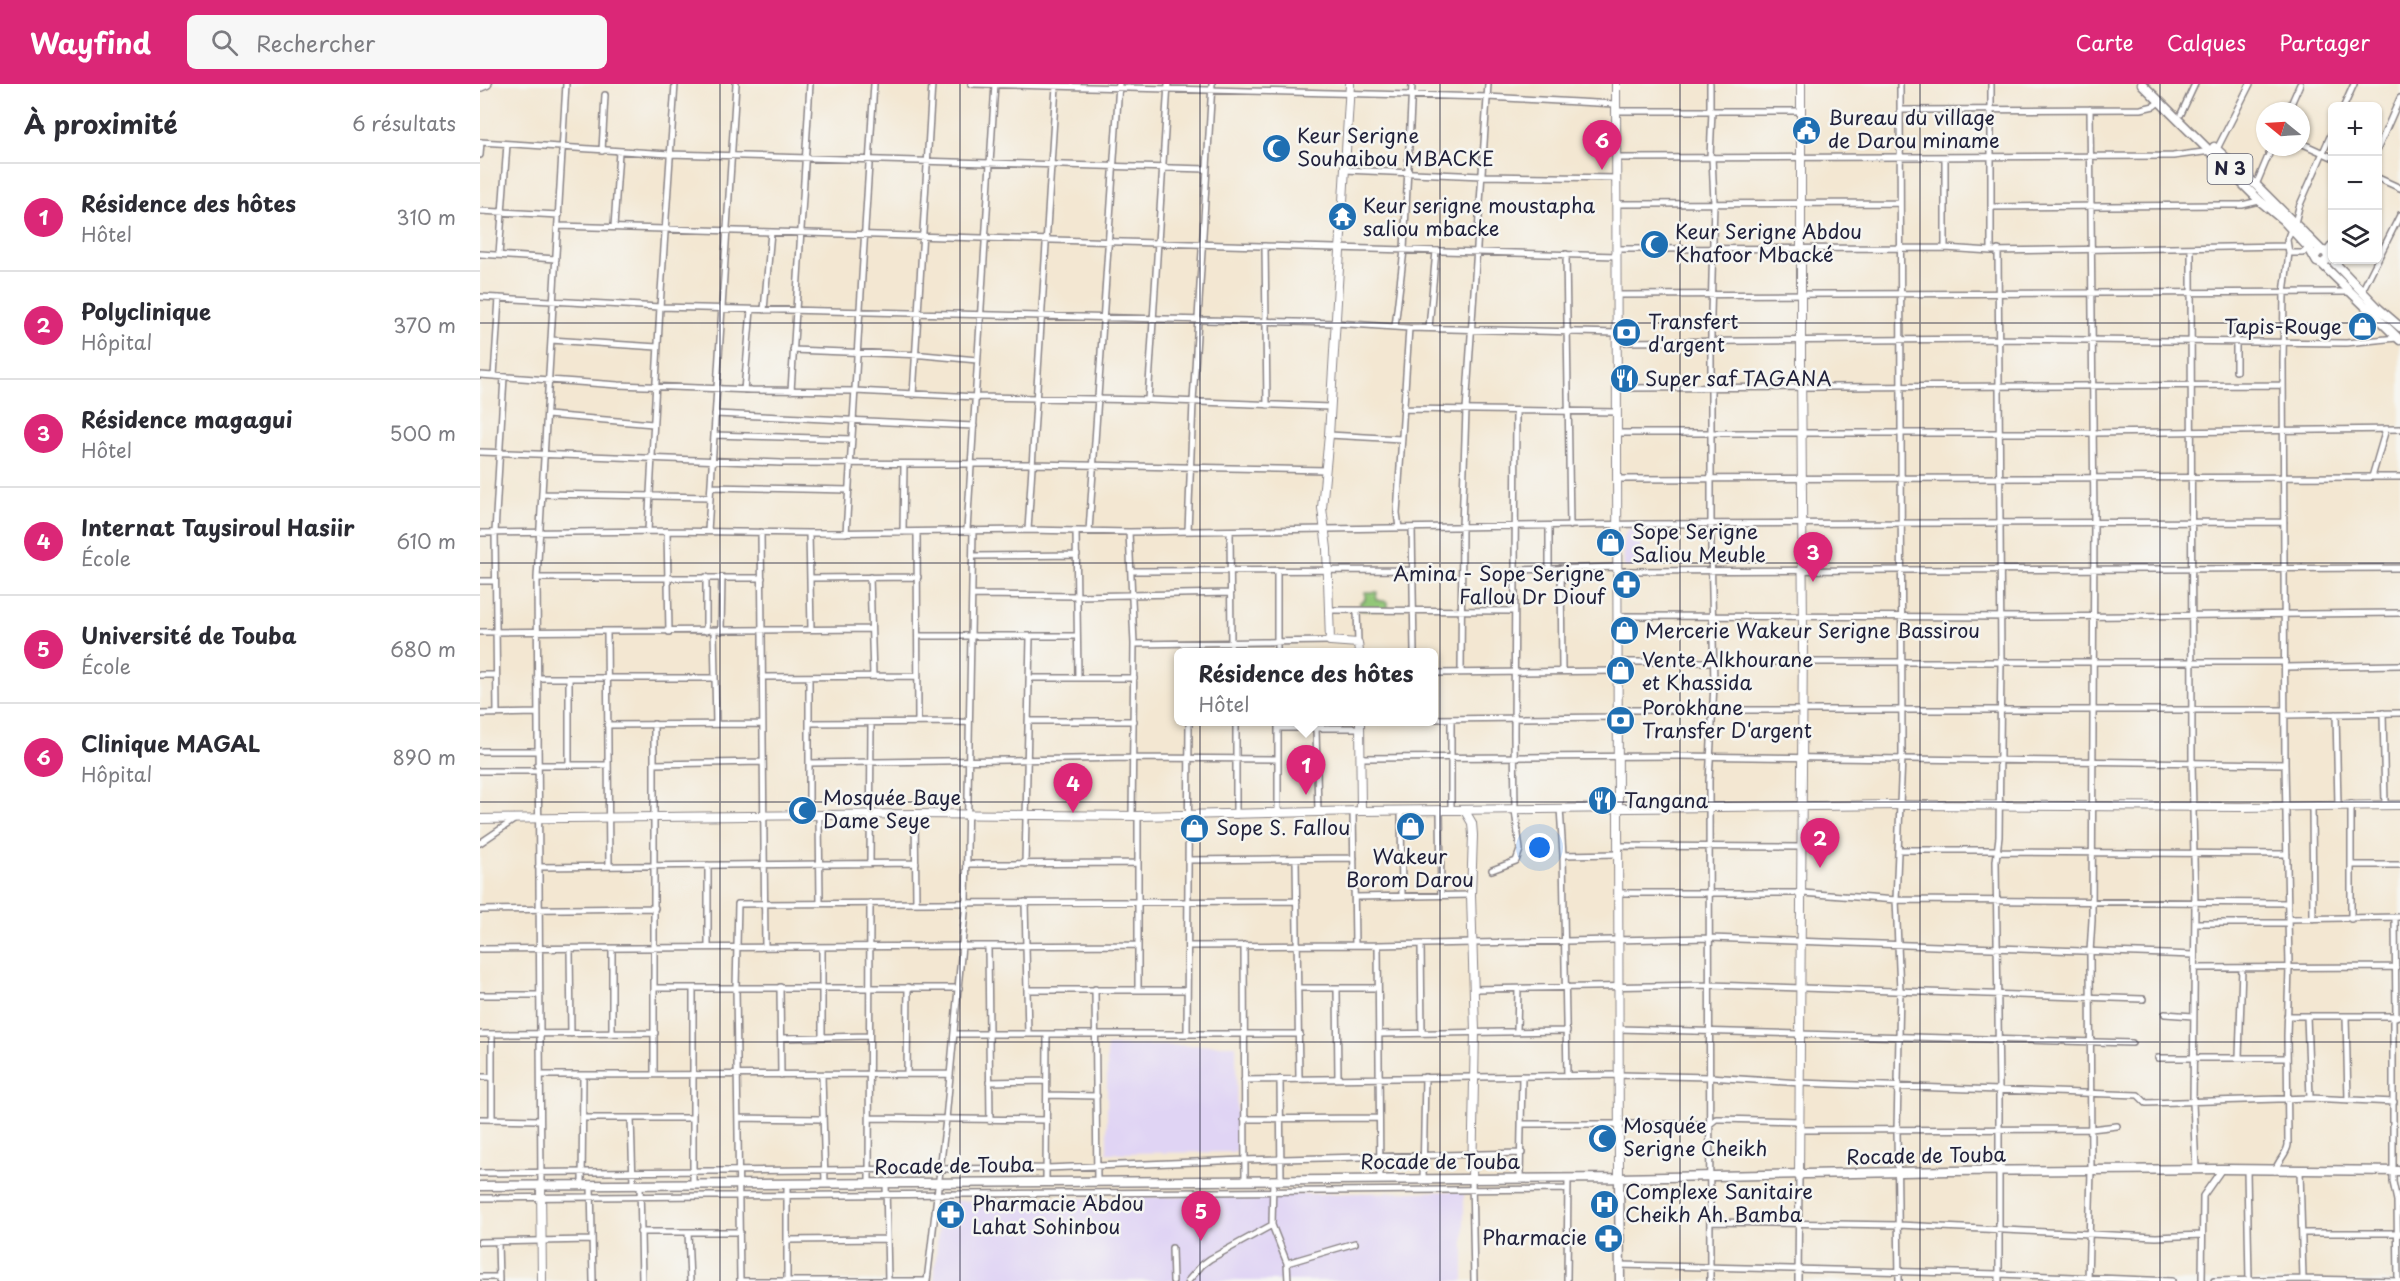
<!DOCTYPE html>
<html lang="fr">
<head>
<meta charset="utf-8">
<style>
	:root { --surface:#fff; --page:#f7f7f7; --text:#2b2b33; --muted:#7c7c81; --line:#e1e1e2; --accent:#db2777 }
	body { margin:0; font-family:"Playpen Sans",sans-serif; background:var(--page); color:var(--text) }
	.controls { position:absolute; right:18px; top:18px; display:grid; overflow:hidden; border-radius:9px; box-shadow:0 2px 4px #0004 }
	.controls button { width:54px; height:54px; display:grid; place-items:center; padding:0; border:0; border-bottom:2px solid var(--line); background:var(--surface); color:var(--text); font:30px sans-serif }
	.compass { position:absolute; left:1776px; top:18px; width:54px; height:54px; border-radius:50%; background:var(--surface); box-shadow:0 2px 4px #0004; rotate:288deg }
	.you { position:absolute; left:1060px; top:764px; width:21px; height:21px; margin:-15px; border:4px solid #fff; border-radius:50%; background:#1a73e8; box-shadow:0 0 0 9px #1a73e833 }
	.badge { display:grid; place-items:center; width:39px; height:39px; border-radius:50%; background:var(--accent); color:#fff; font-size:20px; font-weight:700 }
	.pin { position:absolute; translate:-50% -50px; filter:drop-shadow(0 2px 3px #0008) }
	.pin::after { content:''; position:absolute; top:32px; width:21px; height:18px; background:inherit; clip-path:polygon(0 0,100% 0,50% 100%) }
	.popup { position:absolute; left:694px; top:564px; width:264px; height:78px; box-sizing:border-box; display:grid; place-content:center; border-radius:9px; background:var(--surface); filter:drop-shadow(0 2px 4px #0005); font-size:20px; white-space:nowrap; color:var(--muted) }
	.popup b { font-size:22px; color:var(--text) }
	.popup::after { content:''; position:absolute; left:50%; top:100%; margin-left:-12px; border:12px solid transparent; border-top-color:var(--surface) }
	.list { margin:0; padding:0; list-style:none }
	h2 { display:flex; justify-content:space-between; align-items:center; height:78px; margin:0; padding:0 24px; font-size:26px }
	h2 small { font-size:20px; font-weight:400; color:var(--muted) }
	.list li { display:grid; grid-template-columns:39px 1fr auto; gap:18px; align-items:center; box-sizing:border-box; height:108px; padding:0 24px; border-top:2px solid var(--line) }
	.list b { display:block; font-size:22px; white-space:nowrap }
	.list p { margin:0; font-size:20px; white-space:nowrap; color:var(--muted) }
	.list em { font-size:20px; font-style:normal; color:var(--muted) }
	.icon { flex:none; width:33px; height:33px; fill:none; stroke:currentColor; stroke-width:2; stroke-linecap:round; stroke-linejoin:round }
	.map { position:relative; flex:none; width:1920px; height:1197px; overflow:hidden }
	header { display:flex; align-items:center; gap:36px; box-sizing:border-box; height:84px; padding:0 30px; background:var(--accent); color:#fff }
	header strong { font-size:28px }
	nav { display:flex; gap:33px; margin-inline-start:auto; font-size:21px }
	.search { width:420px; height:54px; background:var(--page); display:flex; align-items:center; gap:15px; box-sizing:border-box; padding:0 21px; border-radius:9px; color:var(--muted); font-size:22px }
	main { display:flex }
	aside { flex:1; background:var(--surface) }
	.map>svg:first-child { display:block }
	.built { fill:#e0d4f4 }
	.green { fill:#92c778; stroke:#5a745a; stroke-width:1.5 }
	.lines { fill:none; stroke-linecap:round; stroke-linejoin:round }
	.street-casing { stroke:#8a8486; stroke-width:8 }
	.secondary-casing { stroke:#8a8486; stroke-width:10 }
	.primary-casing { stroke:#8a8486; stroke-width:11 }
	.street { stroke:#fff; stroke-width:5 }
	.secondary { stroke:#fff; stroke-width:8 }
	.primary { stroke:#fff; stroke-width:8 }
	.grid { fill:none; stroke:#22223b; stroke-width:1.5; stroke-opacity:0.55 }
	.labels { text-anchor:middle; stroke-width:5; stroke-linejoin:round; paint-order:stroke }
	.shield { fill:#f6f6f2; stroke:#626272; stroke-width:1.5 }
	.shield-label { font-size:18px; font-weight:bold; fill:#22223b }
	.poi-label { font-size:20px; fill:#22223b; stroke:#f6f6f2; text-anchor:start }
	.street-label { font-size:20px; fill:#22223b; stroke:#f6f6f2 }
</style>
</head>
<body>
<header>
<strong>Wayfind</strong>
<div class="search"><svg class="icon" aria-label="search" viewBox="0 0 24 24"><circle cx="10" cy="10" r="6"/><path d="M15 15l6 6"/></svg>Rechercher</div>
<nav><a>Carte</a><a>Calques</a><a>Partager</a></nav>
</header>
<main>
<aside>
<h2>À proximité<small>6 résultats</small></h2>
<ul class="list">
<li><span class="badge">1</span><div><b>Résidence des hôtes</b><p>Hôtel</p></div><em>310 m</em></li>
<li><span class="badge">2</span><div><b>Polyclinique</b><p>Hôpital</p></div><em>370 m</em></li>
<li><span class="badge">3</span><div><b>Résidence magagui</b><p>Hôtel</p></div><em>500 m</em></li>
<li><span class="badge">4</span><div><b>Internat Taysiroul Hasiir</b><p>École</p></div><em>610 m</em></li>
<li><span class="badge">5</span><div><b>Université de Touba</b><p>École</p></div><em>680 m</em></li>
<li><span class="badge">6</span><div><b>Clinique MAGAL</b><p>Hôpital</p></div><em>890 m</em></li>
</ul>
</aside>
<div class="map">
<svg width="1920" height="1197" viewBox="0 0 1920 1197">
	<rect width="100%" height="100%" fill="#f6f6f2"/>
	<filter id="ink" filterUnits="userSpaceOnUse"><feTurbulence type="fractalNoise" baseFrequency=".0167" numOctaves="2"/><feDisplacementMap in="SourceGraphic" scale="12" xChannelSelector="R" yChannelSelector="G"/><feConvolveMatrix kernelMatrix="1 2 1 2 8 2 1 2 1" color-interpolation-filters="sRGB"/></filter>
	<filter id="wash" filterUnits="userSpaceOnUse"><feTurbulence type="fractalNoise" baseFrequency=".008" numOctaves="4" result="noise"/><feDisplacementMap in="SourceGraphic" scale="24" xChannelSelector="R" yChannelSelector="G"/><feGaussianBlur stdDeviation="1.35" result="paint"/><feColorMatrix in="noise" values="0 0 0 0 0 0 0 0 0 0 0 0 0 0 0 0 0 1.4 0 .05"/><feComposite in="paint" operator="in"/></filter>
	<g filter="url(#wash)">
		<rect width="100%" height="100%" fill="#f3e7d2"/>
		<!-- built -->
		<path class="built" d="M1149 444H1160L1161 483H1144L1143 453Z
			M756 961 757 1068 627 1069V962Z
			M984 1107V1197H454L461 1117Z"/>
		<!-- green -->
		<path class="green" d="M885 508H897L896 516 908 518V526H880V518L885 516Z"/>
	</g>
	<g filter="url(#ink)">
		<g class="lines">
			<defs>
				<path id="street" d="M491 0 1007 13 1135 20
					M1511 0V167
					M1864 22 1874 0
					M1420 26 1661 25 1674 22 1680 17
					M1135 27H1321
					M1230 27V0
					M1808 27 1820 0
					M1701 30 1715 0
					M0 58 189 70 727 85
					M1821 59 1852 73
					M1898 64 1920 14
					M1737 65 1770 0
					M122 67 125 11
					M0 71 1 58
					M1230 73 1232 27
					M1136 74 1693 72 1731 67
					M865 86 1002 92 1137 94
					M1898 94 1920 104
					M1776 101 1792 63
					M1137 120 1419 119
					M1512 123 1741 121H1762L1779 117
					M0 127 79 131
					M1815 139 1819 123 1852 48
					M78 142 1137 172
					M134 143 139 68
					M785 162 787 321
					M1465 164V73
					M1711 164 1712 679 1715 820 1713 1019 1716 1085
					M1137 165 1465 164 1511 167 1807 162
					M1518 166 1521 577 1519 753 1516 777 1519 1007V1197
					M1846 168 1852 160
					M1809 169H1823L1829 164
					M0 170 76 175
					M1086 170 1090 442
					M19 171 27 60
					M1882 207 1920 131
					M1137 211 1870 208
					M0 213 180 223 856 239 929 244 1137 249
					M284 226 291 148
					M915 243 924 166 932 0
					M949 244 956 167
					M71 256 177 263
					M1137 258 1519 255 1866 259 1917 254
					M313 266 443 271 497 276
					M1756 287V241
					M0 291 138 301 272 306 375 307 496 313 668 316 850 323
					M14 292 19 214
					M1137 304 1803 301
					M264 306 271 226
					M311 307 330 0
					M433 311 452 0
					M668 316 688 0
					M923 325 1137 328
					M235 330 494 342
					M67 331 173 340
					M1136 349H1613L1920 345
					M234 351 372 355
					M849 351 921 355
					M0 368 301 379 552 380 846 386
					M1892 393 1906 345
					M1137 395 1920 393
					M231 403 369 406
					M62 410 230 413
					M1069 443V484
					M919 444 917 429 929 244
					M932 444 934 568
					M487 446 515 0
					M548 446 576 2
					M168 447 180 223 195 0
					M187 447 189 548
					M228 447 256 0
					M596 447 598 594
					M609 447 639 0
					M708 447 713 318 732 0
					M750 447 751 560
					M281 448 285 863
					M423 448 424 380
					M437 448 438 638
					M649 448 654 560 652 732
					M0 449 187 447 329 449 548 446 649 448 1165 440 1804 438
					M329 449 331 545
					M366 449 394 0
					M493 472 597 471
					M1081 484 1082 587
					M797 486V568
					M1035 486 1138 483
					M651 487 932 486
					M1138 487 1920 484
					M226 493V547
					M390 493 393 592
					M57 494H282
					M330 494 438 493
					M0 497H15
					M492 511 597 512 751 509
					M849 526 1034 527
					M877 527 878 559
					M1138 532 1557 533 1920 529
					M234 547 236 640
					M241 547 242 493
					M0 548 391 545
					M127 548 129 782
					M438 552H597
					M654 560 850 557
					M1138 578H1805
					M1805 583 1920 581
					M981 588 982 443 986 326 1008 0
					M954 589 1138 587
					M0 591H16
					M282 593 438 592
					M329 593V732
					M57 594H235
					M549 594H654
					M1139 626H1805
					M1903 629 1905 720
					M0 630 57 629
					M17 630 15 448 24 293
					M1856 630 1858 721
					M1805 631 1920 629
					M954 635 1138 633
					M549 637H654
					M756 638V731
					M329 639 489 638
					M174 640V991
					M127 641 282 640
					M798 644H880
					M836 644 838 728
					M0 667H57
					M880 674 1200 672 1805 680
					M329 679 653 674 798 675
					M174 680 283 678
					M57 681H127
					M89 681V594
					M0 687H57
					M1871 720V835
					M1832 722 1833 835
					M1080 724 1083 771 1087 992
					M873 727 875 861
					M921 727 922 812
					M960 727 961 811
					M971 727V636
					M798 729V638
					M435 730 436 818
					M339 732 340 818
					M658 732V905
					M0 759 34 736
					M1139 762 1321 763
					M1418 766H1518
					M1517 768 1807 770
					M1083 771 1139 770
					M708 776 874 774
					M816 776 819 994
					M390 780 391 639
					M488 780 657 779
					M545 780 550 553
					M228 781V863
					M1871 781H1920
					M58 783 436 779
					M1012 786 1036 777 1040 766 1035 726 1034 651 1036 327
					M1138 809H1322L1416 816 1807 819
					M875 813 991 811
					M545 818 548 950
					M0 826 175 824
					M1915 834 1916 933
					M1808 835 1920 833
					M1715 839H1808
					M941 860 942 950
					M764 861 765 1096
					M898 861 900 1095
					M708 862 898 861 1230 854 1714 871
					M508 863 510 1037
					M342 864V953
					M0 865 657 861
					M90 865 91 950
					M1714 884 1916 883
					M300 903 301 991
					M174 904H479
					M819 904H898
					M615 905 617 1097
					M857 905 858 994
					M994 905 1230 901 1663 915
					M547 906H707
					M0 911H60
					M1685 930 1713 932
					M1807 932H1920
					M1827 932 1830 1014
					M1866 932 1868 1016
					M1913 932V1098L1917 1117 1918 1197
					M1139 945 1652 959
					M1037 947 1038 905
					M0 950 175 949
					M132 950V865
					M474 950H820
					M707 950 709 638
					M899 950 1087 947
					M301 954 389 952
					M1759 973 1762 884
					M1678 974H1807
					M427 989 428 903
					M61 991 470 990
					M342 991 345 1099
					M0 993H12
					M800 995 801 1095
					M764 996 1139 991 1230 993 1320 999 1658 1011 1666 1019 1830 1014 1914 1018
					M509 998 566 997
					M567 1011 617 1012
					M103 1034H213
					M151 1034 153 1100
					M258 1034 343 1035
					M390 1034 567 1036
					M0 1035 60 1036
					M12 1035V950
					M764 1035 899 1034
					M1042 1040H1230L1236 1035H1241L1319 1037
					M1318 1046 1611 1045 1637 1042
					M1767 1086 1769 1197
					M1795 1087C1798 1076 1807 1070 1808 1061L1807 952 1809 883 1805 680 1803 278 1804 209 1809 169 1807 156 1811 145
					M1820 1087 1823 1195
					M0 1089 567 1084 764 1076 1042 1069
					M1040 1094 1042 992
					M943 1095 945 993
					M992 1095 994 1197
					M793 1096 792 1141 807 1179 808 1197
					M566 1097 567 950
					M389 1099 390 819
					M406 1099 408 1197
					M160 1100 162 1197
					M213 1100V904
					M61 1101 57 494 86 0
					M102 1101 103 991
					M111 1101 113 1197
					M0 1114 1088 1105
					M1231 1138 1419 1141 1676 1153 1722 1151
					M160 1148H260
					M208 1148 210 1197
					M1823 1149H1920
					M307 1156 407 1155
					M0 1158 112 1156
					M18 1158 19 1197
					M692 1164 693 1197
					M807 1179 875 1159
					M1140 1181 1519 1190 1692 1197
					M0 1193H19
					M307 1197V1099
					M447 1197H260L256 903 258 820 817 817
					M447 1197 466 1035 486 818 493 446
					M708 1197 722 1181 730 1175 792 1141
					M1087 1197 1088 1094
					M1230 1197 1229 697 1234 600 1231 463V231L1234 119 1232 73
					M1318 1197 1319 1092
					M1419 1197 1417 1046 1420 906 1416 816 1422 673 1420 0
					M1608 1197 1611 1086 1610 868 1612 836 1614 439 1610 25
					M1722 1197 1723 1112 1742 1085
					M1734 1197 1823 1195 1920 1197"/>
				<path id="secondary" d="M870 0 849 351 842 424 847 465 850 557 878 559 879 568
					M1136 0 1139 1094
					M880 638 881 727
					M985 727 992 739 993 751 991 811 995 947 992 1095
					M0 735 435 730 658 732 881 727 1421 721 1760 723 1920 721
					M1319 1092 1323 550 1321 275V0
					M61 1101 62 1197"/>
				<path id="primary" d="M1662 0 1780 117 1803 136 1829 164 1837 178 1842 180 1848 175 1847 170 1844 167H1839L1835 172
					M0 3 7 0
					M1734 63 1776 101 1842 167
					M1848 172 1899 225 1920 243
					M1842 180 1920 256
					M1139 1094 1140 1197
					M0 1102 1139 1094 1469 1087 1742 1085 1920 1087"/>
			</defs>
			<!-- street casing -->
			<use href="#street" class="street-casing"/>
			<!-- secondary casing -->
			<use href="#secondary" class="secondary-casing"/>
			<!-- primary casing -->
			<use href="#primary" class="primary-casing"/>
			<!-- street -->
			<use href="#street" class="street"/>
			<!-- secondary -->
			<use href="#secondary" class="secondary"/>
			<!-- primary -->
			<use href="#primary" class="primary"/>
		</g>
	</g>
	<!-- grid -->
	<path class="grid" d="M240 0V1197M480 0V1197M720 0V1197M960 0V1197M1200 0V1197M1440 0V1197M1680 0V1197M0 239H1920M0 479H1920M0 718H1920M0 958H1920"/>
	<!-- icons -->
	<defs>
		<symbol id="civic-disc" viewBox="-11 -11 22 22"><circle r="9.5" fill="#1f6fb2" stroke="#f6f6f2"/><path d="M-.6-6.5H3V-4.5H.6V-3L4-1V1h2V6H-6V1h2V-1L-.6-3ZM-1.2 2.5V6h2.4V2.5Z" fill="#fff"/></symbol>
		<symbol id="mosque-disc" viewBox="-11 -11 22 22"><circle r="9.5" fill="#1f6fb2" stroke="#f6f6f2"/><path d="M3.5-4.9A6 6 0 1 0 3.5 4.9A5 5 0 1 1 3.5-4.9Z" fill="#fff"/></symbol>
		<symbol id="temple-disc" viewBox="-11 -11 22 22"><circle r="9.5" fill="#1f6fb2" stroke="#f6f6f2"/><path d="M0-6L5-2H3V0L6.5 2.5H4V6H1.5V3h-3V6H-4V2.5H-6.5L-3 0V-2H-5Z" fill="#fff"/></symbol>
		<symbol id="shop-disc" viewBox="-11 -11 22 22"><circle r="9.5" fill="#1f6fb2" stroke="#f6f6f2"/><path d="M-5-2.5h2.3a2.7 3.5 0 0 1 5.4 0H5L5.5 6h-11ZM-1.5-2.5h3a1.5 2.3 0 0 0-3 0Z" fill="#fff"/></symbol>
		<symbol id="bank-disc" viewBox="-11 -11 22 22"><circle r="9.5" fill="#1f6fb2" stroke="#f6f6f2"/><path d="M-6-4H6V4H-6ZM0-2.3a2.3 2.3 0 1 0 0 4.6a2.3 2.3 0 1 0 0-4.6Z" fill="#fff"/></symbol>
		<symbol id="restaurant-disc" viewBox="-11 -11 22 22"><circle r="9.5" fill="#1f6fb2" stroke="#f6f6f2"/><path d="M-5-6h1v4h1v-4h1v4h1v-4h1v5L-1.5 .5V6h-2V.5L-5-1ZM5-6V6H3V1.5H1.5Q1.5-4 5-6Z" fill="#fff"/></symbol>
		<symbol id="pharmacy-disc" viewBox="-11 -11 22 22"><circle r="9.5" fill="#1f6fb2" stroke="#f6f6f2"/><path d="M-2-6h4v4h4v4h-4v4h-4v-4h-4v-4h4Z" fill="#fff"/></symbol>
		<symbol id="hospital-disc" viewBox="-11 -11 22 22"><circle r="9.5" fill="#1f6fb2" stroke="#f6f6f2"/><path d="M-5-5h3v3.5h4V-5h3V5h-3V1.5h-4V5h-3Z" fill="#fff"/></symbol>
	</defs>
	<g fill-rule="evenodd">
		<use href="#civic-disc" x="1310" y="30" width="33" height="33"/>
		<use href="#mosque-disc" x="780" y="48" width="33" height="33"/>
		<use href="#temple-disc" x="846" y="116" width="33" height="33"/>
		<use href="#mosque-disc" x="1158" y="144" width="33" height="33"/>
		<use href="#shop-disc" x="1866" y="226" width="33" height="33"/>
		<use href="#bank-disc" x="1130" y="232" width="33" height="33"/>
		<use href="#restaurant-disc" x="1128" y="278" width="33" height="33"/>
		<use href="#shop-disc" x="1114" y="442" width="33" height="33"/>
		<use href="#pharmacy-disc" x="1130" y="484" width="33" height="33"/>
		<use href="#shop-disc" x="1128" y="530" width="33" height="33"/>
		<use href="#shop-disc" x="1124" y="570" width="33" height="33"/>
		<use href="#bank-disc" x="1124" y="620" width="33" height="33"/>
		<use href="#restaurant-disc" x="1106" y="700" width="33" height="33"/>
		<use href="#mosque-disc" x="306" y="710" width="33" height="33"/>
		<use href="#shop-disc" x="914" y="726" width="33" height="33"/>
		<use href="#shop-disc" x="698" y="728" width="33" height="33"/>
		<use href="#mosque-disc" x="1106" y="1038" width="33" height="33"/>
		<use href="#hospital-disc" x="1108" y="1104" width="33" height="33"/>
		<use href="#pharmacy-disc" x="454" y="1114" width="33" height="33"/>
		<use href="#pharmacy-disc" x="1112" y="1138" width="33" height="33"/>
	</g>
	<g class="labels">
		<!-- shield labels -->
		<rect class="shield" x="1727.5" y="70" width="45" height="30" rx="4.5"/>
		<g class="shield-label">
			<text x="1750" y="91">N 3</text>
		</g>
		<!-- poi labels -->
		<g class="poi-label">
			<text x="1348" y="41">Bureau du village<tspan x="1348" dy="23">de Darou miname</tspan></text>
			<text x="817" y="59">Keur Serigne<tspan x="817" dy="23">Souhaibou MBACKE</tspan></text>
			<text x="883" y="129">Keur serigne moustapha<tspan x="883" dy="23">saliou mbacke</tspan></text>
			<text x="1195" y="155">Keur Serigne Abdou<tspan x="1195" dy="23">Khafoor Mbacké</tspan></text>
			<text x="1168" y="245">Transfert<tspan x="1168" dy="23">d'argent</tspan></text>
			<text x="1862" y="250" text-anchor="end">Tapis-Rouge</text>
			<text x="1165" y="302">Super saf TAGANA</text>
			<text x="1152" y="455">Sope Serigne<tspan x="1152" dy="23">Saliou Meuble</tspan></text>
			<text x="1125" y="497" text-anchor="end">Amina - Sope Serigne<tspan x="1125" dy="23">Fallou Dr Diouf</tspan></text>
			<text x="1165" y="554">Mercerie Wakeur Serigne Bassirou</text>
			<text x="1162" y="583">Vente Alkhourane<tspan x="1162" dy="23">et Khassida</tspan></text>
			<text x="1162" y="631">Porokhane<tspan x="1162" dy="23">Transfer D'argent</tspan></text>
			<text x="343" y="721">Mosquée Baye<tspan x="343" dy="23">Dame Seye</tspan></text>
			<text x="1144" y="724">Tangana</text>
			<text x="736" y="751">Sope S. Fallou</text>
			<text x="930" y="780" text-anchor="middle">Wakeur<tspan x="930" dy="23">Borom Darou</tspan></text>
			<text x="1143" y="1049">Mosquée<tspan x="1143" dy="23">Serigne Cheikh</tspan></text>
			<text x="1145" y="1115">Complexe Sanitaire<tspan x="1145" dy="23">Cheikh Ah. Bamba</tspan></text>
			<text x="492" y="1127">Pharmacie Abdou<tspan x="492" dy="23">Lahat Sohinbou</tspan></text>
			<text x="1107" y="1161" text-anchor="end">Pharmacie</text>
		</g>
		<!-- street labels -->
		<g class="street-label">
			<text transform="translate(1446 1072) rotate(-1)" y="7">Rocade de Touba</text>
			<text x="960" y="1085">Rocade de Touba</text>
			<text transform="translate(474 1082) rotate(-1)" y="7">Rocade de Touba</text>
		</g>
	</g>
</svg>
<div class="controls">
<button>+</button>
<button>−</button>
<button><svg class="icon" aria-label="layers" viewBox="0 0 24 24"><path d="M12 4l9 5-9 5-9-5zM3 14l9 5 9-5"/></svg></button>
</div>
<svg class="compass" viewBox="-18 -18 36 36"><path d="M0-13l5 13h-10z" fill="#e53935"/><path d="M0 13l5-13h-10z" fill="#7c7c81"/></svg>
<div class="you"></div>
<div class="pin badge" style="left:826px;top:711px">1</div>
<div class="popup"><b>Résidence des hôtes</b>Hôtel</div>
<div class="pin badge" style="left:1340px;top:784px">2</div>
<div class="pin badge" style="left:1333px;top:498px">3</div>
<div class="pin badge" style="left:593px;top:729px">4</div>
<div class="pin badge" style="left:721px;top:1157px">5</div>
<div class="pin badge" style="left:1122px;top:86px">6</div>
</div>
</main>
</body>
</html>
